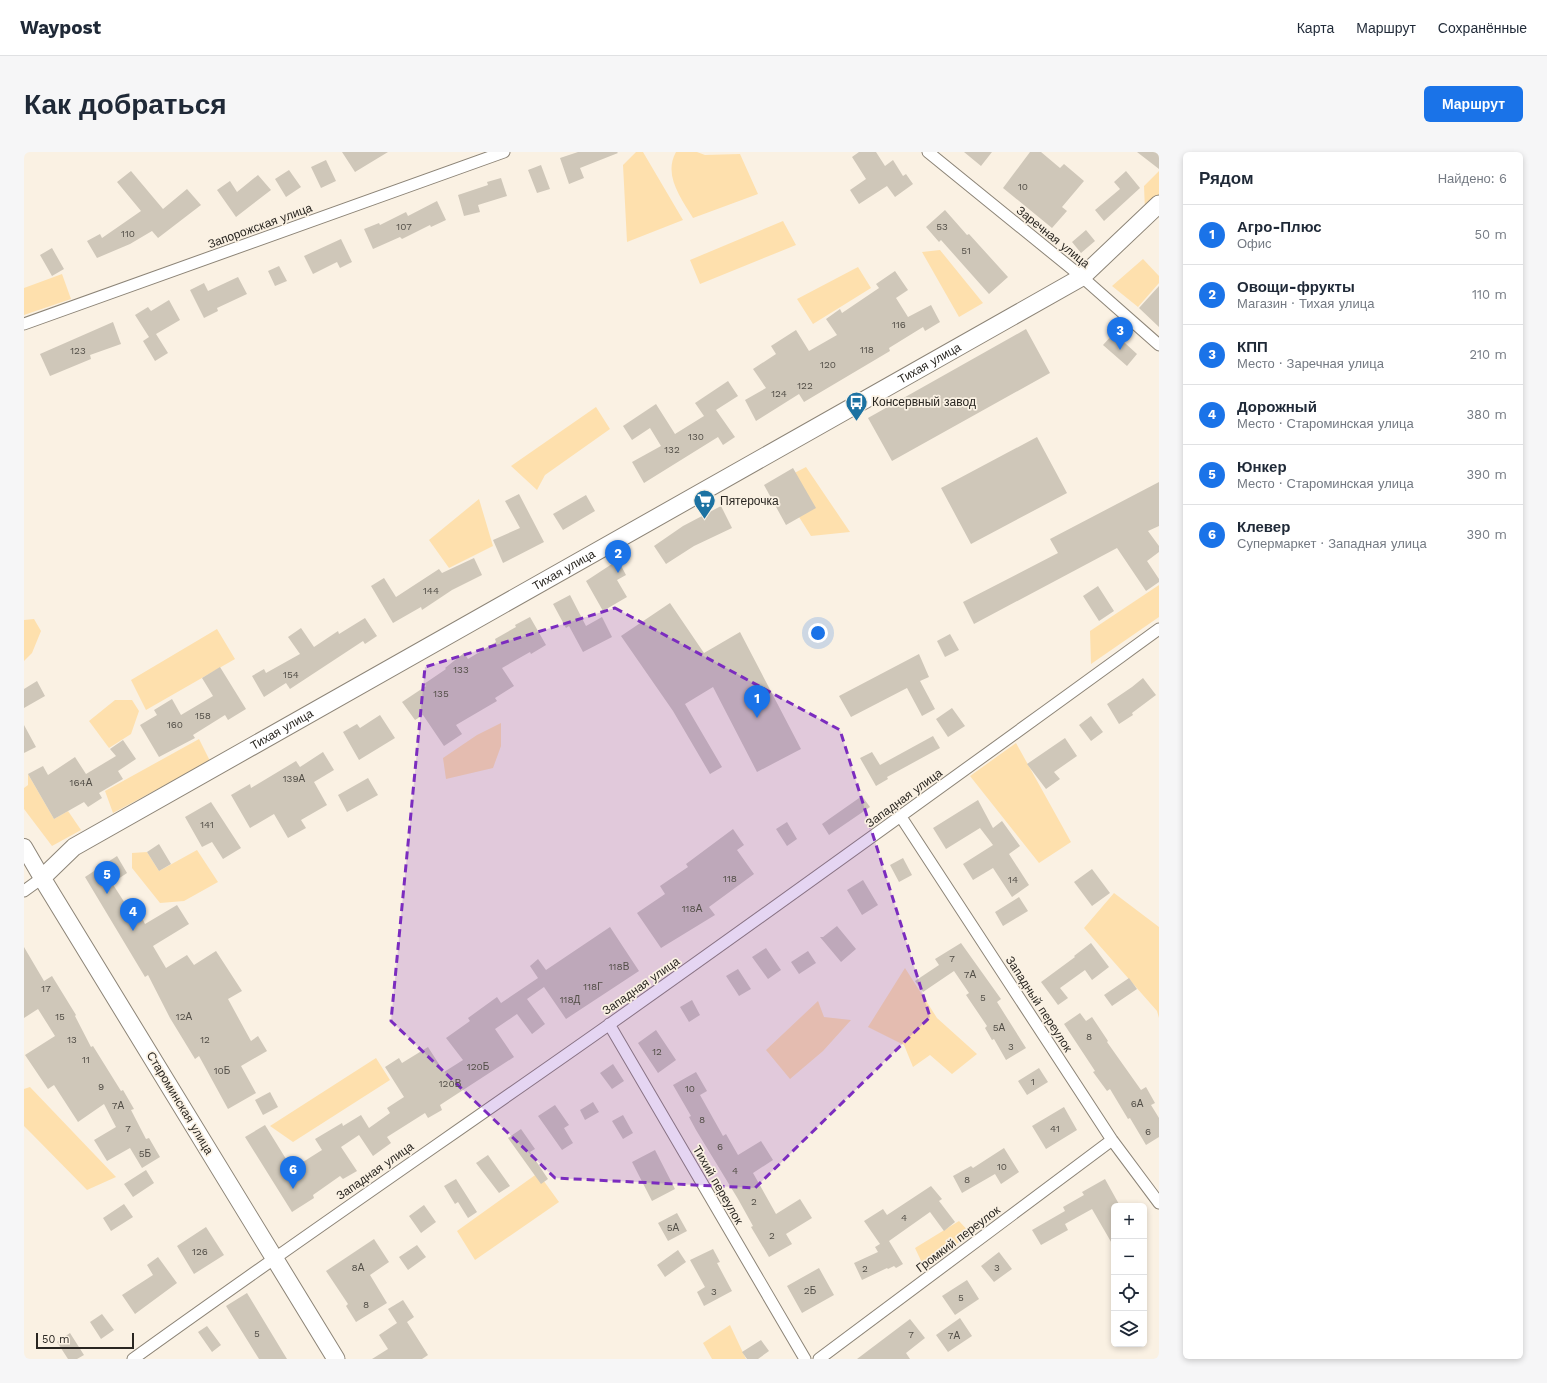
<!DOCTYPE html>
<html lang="ru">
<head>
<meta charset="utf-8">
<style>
	:root { --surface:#fff; --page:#f6f6f7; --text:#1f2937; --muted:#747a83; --line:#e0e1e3; --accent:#1a73e8 }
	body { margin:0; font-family:"Work Sans",sans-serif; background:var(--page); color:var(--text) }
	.controls { position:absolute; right:12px; bottom:12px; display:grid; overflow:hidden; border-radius:6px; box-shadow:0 2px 6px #0003 }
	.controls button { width:36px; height:36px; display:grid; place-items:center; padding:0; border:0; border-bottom:1px solid var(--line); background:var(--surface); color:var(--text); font:20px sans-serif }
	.scale { position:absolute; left:12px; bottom:10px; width:98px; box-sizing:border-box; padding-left:4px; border:2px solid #292621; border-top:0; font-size:11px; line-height:14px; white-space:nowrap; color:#292621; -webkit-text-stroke:3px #faf1e3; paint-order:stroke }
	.you { position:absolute; left:794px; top:481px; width:14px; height:14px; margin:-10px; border:3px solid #fff; border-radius:50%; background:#1a73e8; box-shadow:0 0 0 6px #1a73e833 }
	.badge { display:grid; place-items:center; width:26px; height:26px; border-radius:50%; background:var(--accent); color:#fff; font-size:13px; font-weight:700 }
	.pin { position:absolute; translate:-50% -33px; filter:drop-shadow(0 1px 2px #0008) }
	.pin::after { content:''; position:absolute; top:21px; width:14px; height:12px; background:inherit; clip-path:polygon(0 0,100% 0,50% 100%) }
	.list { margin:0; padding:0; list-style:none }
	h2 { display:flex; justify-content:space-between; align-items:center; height:52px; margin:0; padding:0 16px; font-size:17px }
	h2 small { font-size:13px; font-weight:400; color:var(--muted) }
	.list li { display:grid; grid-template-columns:26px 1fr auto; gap:12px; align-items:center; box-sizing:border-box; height:60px; padding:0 16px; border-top:1px solid var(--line) }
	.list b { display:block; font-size:15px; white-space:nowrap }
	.list p { margin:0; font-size:13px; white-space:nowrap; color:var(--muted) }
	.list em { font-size:13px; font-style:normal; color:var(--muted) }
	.icon { flex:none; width:22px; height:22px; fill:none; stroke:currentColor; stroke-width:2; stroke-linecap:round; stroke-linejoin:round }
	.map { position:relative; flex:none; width:1135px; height:1207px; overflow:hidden; border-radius:6px }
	header { display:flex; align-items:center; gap:24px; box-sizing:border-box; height:56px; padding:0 20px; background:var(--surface); border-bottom:1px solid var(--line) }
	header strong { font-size:19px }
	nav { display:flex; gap:22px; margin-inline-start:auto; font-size:14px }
	.intro { display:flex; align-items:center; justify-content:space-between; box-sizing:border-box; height:96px; padding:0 24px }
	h1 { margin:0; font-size:28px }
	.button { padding:10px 18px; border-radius:6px; background:var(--accent); color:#fff; font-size:14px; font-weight:700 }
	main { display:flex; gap:24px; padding:0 24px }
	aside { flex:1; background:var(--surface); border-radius:6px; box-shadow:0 2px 6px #0003 }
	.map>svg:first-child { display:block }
	.green { fill:#fee0ad }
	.building { fill:#cfc7b9 }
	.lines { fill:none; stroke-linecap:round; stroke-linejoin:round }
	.street-casing { stroke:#8c8477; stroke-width:13 }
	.secondary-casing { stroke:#8c8477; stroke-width:18 }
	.primary-casing { stroke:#8c8477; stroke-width:19 }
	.street { stroke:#fff; stroke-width:11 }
	.secondary { stroke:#fff; stroke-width:16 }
	.primary { stroke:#fff; stroke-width:17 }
	.marked { fill:#7b2cbf; fill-opacity:0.2; stroke:#7b2cbf; stroke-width:3; stroke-dasharray:8 5; stroke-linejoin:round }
	.labels { text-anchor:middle; stroke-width:3.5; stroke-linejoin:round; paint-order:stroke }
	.number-label { font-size:10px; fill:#524e47 }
	.street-label { font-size:12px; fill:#292621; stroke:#faf1e3 }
	.poi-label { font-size:12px; fill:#292621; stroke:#faf1e3; text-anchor:start }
</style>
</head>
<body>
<header>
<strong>Waypost</strong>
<nav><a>Карта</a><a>Маршрут</a><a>Сохранённые</a></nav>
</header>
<div class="intro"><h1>Как добраться</h1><a class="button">Маршрут</a></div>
<main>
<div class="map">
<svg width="1135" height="1207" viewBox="0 0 1135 1207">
	<rect width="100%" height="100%" fill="#faf1e3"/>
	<!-- green -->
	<path class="green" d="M612 0H619L659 68 603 90 599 13Z
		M652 0H673L681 3 716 2 734 42 669 66C657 46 639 23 652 0Z
		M1135 19V45L1121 59 1120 34Z
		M759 69 772 93 676 132 666 108Z
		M916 98 959 151 935 165 898 100Z
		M1119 107 1135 124V131L1114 155 1088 134Z
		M834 115 847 136 789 172 773 147Z
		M38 122 47 147 0 163V136Z
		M572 255 586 277 521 323 513 338 487 314Z
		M782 315 826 380 787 384 753 330Z
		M455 347 469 394 425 416 405 388Z
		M1135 433V465L1067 512 1066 479Z
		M10 467 17 479 8 501 0 509V468Z
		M193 477 211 507 122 558 107 528Z
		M91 548H108L115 559 107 582 85 596 65 569Z
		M477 571V594L469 616 422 627 419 606 453 583Z
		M175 587 186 609 89 661 81 639Z
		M992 591 1047 690 1015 711 946 624Z
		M4 622 30 667 44 659 57 678 28 694 0 657V636L4 633Z
		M173 698 194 730 160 749 136 751 108 716V701L123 700 135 719Z
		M1090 741 1135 775V866L1133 859 1060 776Z
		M881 816 913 866 953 902 928 922 906 903 889 915 880 893 844 875Z
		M794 849 800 865 827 868 799 899 766 927 742 898Z
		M352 906 366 928 269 990 246 974Z
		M6 935 92 1025 63 1038 7 981 0 974V937Z
		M514 1021 535 1050 451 1108 433 1079Z
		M935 1069 947 1082 900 1115 891 1096Z
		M706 1173 722 1207H688L679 1191Z"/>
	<!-- building -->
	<path class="building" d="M318 0H364L331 20Z
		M554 0H593L594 1 556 16 560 26 545 32 536 6Z
		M835 0H852L861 14 869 8 879 24 882 22 889 32 871 45 863 34 835 52 826 38 842 27 828 5Z
		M940 0H968L957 14Z
		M1006 0H1017L1036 16 1040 12 1060 29 1038 55 1043 59 1028 76 979 36Z
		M1113 0H1135V17Z
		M302 8 312 29 297 36 287 15Z
		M517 13 526 37 513 41 504 18Z
		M265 18 277 35 262 45 251 27Z
		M107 19 139 57 163 37 177 53 134 86 128 79 106 92 73 106 63 89 76 82 78 86 117 59 93 30Z
		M1102 19 1116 36 1080 69 1071 58 1096 37 1090 30Z
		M234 23 247 38 212 65 193 38 206 29 213 40Z
		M477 26 483 44 454 53 456 60 440 64 434 43 464 33 463 30Z
		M413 49 422 68 407 75 406 73 378 87 376 85 349 97 340 77 355 71 356 73 382 60 384 64Z
		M921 58 943 83 945 82 984 125 965 142 917 88 915 90 902 75Z
		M1062 78 1071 89 1057 101 1048 90Z
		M317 87 328 110 316 116 313 110 289 122 280 104Z
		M28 96 40 117 28 124 16 103Z
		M255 114 263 129 251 134 244 119Z
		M871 119 884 138 872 146 884 165 907 153 916 170 901 179 899 175 865 196 866 199 780 250 775 242 732 269 721 248 742 236 729 217 752 202 747 194 772 178 785 199 813 183 802 167 816 157 818 161 855 136 852 132Z
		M214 125 223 142 193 156 194 159 180 166 166 138 180 131 184 139Z
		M1135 134V175L1115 156Z
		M145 148 156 168 132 182 144 201 131 209 119 189 125 185 111 163 124 155 127 159Z
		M89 170 97 192 66 203 67 207 26 224 16 202Z
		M1002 177 1026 221 868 309 844 266Z
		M1090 181 1113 202 1103 214 1079 193Z
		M704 229 714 244 692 258 711 285 699 293 694 285 620 331 608 310 637 294 626 276 608 288 599 274 632 252 651 282 680 264 671 251Z
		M1013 285 1043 341 947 392 917 336Z
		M769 316 792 356 762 373 740 333Z
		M1135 330V374L1124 379 1135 394V400L1123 409 1135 427V430L1122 439 1093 396 950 472 939 450 1034 401 1026 387Z
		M495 342 520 390 479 411 469 388 496 376 481 349Z
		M562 343 571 359 539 378 529 362Z
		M697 354 708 376 670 394 642 412 630 394 659 374Z
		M450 406 458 423 428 438 398 458 397 455 369 471 347 434 360 426 372 445 415 417 418 421Z
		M594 408 602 423 593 428 603 445 579 459 562 429Z
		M1074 434 1090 459 1075 469 1059 444Z
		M546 443 562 474 578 465 588 485 559 500 545 474 542 476 529 452Z
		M646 451 680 501 716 480 777 597 733 620 689 535 661 552 698 615 686 622 649 559 597 484Z
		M506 465 522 493 507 502 506 500 478 516 490 534 471 546 473 549 432 573 438 582 420 594 399 563 391 568 378 550 402 534 400 532 422 517 421 516 440 501 444 507 472 490 471 487 492 475 491 473Z
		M341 466 353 484 341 492 339 489 266 537 262 531 240 545 228 524 240 517 242 521 276 502 264 485 277 476 290 495 314 479 315 482Z
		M926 482 935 498 921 505 913 489Z
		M895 502 905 525 896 529 911 557 898 564 883 536 827 565 815 544Z
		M196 515 222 557 204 568 201 563 169 583 171 586 135 605 116 573 133 563 130 558 148 547 157 563 189 544 178 526Z
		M1119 526 1132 543 1108 561 1109 563 1095 572 1083 552 1108 535Z
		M13 529 21 544 0 556V537Z
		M928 556 941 574 924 585 912 567Z
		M356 563 371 586 335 608 319 580 333 572 336 576Z
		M1067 564 1079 580 1067 589 1055 573Z
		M0 573 12 595 0 601Z
		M909 584 916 596 863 625 864 627 852 634 836 606 848 600 856 613Z
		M1041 586 1053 604 1030 620 1036 627 1022 637 1003 612Z
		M99 588 112 607 94 619 99 627 75 641 78 646 64 655 60 650 30 667 4 622 19 614 24 623 51 605 62 622 92 604 86 597Z
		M299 600 310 618 290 630 303 653 277 668 282 676 264 686 250 662 226 676 207 643 226 632 227 636 272 609 276 615Z
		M344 626 354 643 323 660 314 643Z
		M838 644 846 655 805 683 798 672Z
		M954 648 969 676 978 669 996 694 985 702 1005 733 988 745 969 716 949 728 939 712 969 693 956 676 922 697 909 676Z
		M187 650 217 696 199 707 188 690 178 695 161 665Z
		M763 670 773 687 763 694 752 677Z
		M709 677 720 693 713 698 730 722 685 755 691 763 637 796 613 761 641 742 636 734 664 715 662 712Z
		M135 692 147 712 135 719 123 700Z
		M93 704 103 721 88 731 106 759 113 756 121 772 153 753 165 772 129 794 142 816 163 803 170 813 192 799 218 839 204 847 227 889 234 884 243 899 217 914 232 941 204 957 175 904 171 907 146 866 124 823 121 825 61 725Z
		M879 706 888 723 875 730 866 713Z
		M1068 717 1086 741 1068 754 1050 730Z
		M839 728 854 753 838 763 823 738Z
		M995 745 1004 759 979 774 971 760Z
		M813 774 832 797 817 810 796 785H799Z
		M586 775 615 819 542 867 520 835 503 847 521 872 508 882 493 862 471 877 490 905 416 953 418 958 404 966 401 961 363 985 367 991 349 1004 335 983 317 995 333 1019 319 1027 316 1024 289 1043 290 1046 268 1060 221 985 241 973 267 1015 270 1014 271 1015 298 998 291 987 318 971 319 974 337 963 345 976 366 961 363 956 380 945 361 915 375 906 378 911 404 895 420 920 439 908 422 886 446 869 444 866 473 845 477 851 514 826 506 814 514 807 522 818Z
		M937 791 977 847 973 850 1002 896 982 908 970 887 968 888 961 876 963 874 942 843 945 841 930 819 899 840 891 829 915 813 911 807Z
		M1067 791 1085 815 1068 828 1061 818 1036 836 1044 846 1034 853 1017 830 1051 805 1050 804Z
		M0 795 20 829 28 824 52 863 51 864 67 895 69 894 97 939 99 938 110 957 107 958 122 987 125 986 136 1005 118 1016 106 996 83 1009 70 988 92 975 80 952 54 970 30 933 24 937 1 903 31 884 14 857 0 866Z
		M742 796 757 818 744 827 728 805Z
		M784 799 792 811 775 822 767 810Z
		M714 817 727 837 715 844 702 824Z
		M1105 826 1113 837 1088 854 1080 843Z
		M668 848 676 863 665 870 656 855Z
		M1056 861 1062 869 1068 865 1084 889 1083 890 1117 938 1122 935 1131 951 1127 953 1135 966V985L1122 993 1106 966 1104 967 1086 937 1083 939 1069 920 1071 919 1040 872Z
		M632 878 652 908 634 921 614 891Z
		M589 912 600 929 588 937 576 921Z
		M1015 916 1024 930 1003 943 994 929Z
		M672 920 683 939 676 943 699 984 702 982 714 1003 737 989 749 1008 729 1021 752 1062 776 1047 788 1066 762 1082 768 1092 745 1105 727 1075 729 1074 714 1047 672 978 665 965 667 964 649 933Z
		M246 940 254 955 239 963 231 948Z
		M569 950 575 960 561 968 556 958Z
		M531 953 545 973 540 976 549 991 538 998 514 964Z
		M1040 955 1053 978 1022 997 1008 974Z
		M599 963 609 981 599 987 588 969Z
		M497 977 511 997 506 1000 524 1027 517 1032 484 986Z
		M980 996 995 1020 977 1032 971 1022 938 1041 929 1024 947 1014 949 1016Z
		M631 998 651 1037 628 1049 608 1010Z
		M464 1003 486 1034 475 1041 452 1011Z
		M122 1018 130 1031 109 1045 100 1032Z
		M432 1027 453 1060 444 1066 434 1050 431 1052 420 1034Z
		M1081 1027 1096 1054H1090V1095L1068 1057 1041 1072 1044 1078 1017 1093 1008 1078 1041 1059 1039 1055 1060 1043 1058 1040Z
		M907 1034 918 1047 915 1049 931 1070 920 1079 906 1060 865 1089 879 1112 872 1116 870 1114 864 1117 863 1116 838 1128 830 1111 854 1100 851 1095 856 1092 840 1069 859 1057 863 1063Z
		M100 1052 109 1065 87 1079 79 1066Z
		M400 1053 412 1070 397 1081 385 1064Z
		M653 1061 663 1079 644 1089 634 1071Z
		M182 1075 200 1103 170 1122 153 1094Z
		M350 1087 365 1110 346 1123 363 1151 332 1170 322 1154 324 1152 302 1119Z
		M393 1093 402 1105 384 1118 375 1105Z
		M689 1097 696 1110 693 1111 708 1139 680 1154 673 1140 681 1135 666 1108Z
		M654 1098 662 1110 641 1125 633 1113Z
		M975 1100 988 1117 970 1130 957 1114Z
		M134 1105 153 1131 111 1162 98 1143 129 1123 123 1113Z
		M795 1116 810 1143 778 1161 763 1134Z
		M943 1128 955 1147 931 1163 918 1144Z
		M223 1141 263 1207H235L202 1154Z
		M379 1148 390 1165 383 1170 404 1203 398 1207H348L364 1197 355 1183 373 1171 364 1157Z
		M78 1162 90 1178 77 1187 66 1170Z
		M936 1166 948 1184 924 1200 912 1183Z
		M886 1167 901 1186 882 1201 886 1207H833Z
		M183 1174 197 1193 188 1200 174 1180Z
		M46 1181 60 1203 53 1207H44L33 1190Z
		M737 1188 745 1199 734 1207H723L718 1200Z"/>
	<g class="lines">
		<defs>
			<path id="street" d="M904 0 1058 125 1135 193
				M0 172 480 0
				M877 665 1088 988 1135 1051
				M0 739 18 726
				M585 872 781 1207
				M109 1207C267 1093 427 984 586 872 770 742 953 609 1135 477
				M795 1207 1088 988"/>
			<path id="secondary" d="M0 695 18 726"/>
			<g id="primary">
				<path id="s1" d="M312 1207 18 726 50 695 1058 125 1135 52"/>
			</g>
		</defs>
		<!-- street casing -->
		<use href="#street" class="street-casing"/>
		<!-- secondary casing -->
		<use href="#secondary" class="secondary-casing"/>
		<!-- primary casing -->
		<use href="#primary" class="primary-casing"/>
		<!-- street -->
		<use href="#street" class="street"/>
		<!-- secondary -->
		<use href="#secondary" class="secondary"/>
		<!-- primary -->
		<use href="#primary" class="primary"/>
	</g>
	<!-- marked area -->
	<path class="marked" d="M591 456 816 578 906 865 731 1036 531 1026 367 869 401 515Z"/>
	<!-- icons -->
	<defs>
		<symbol id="bus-pin" viewBox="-11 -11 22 30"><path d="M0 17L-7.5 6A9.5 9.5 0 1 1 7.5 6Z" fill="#1c72a2" stroke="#faf1e3"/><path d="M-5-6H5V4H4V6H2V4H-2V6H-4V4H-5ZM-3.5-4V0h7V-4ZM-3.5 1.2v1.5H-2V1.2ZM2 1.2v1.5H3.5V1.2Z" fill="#fff"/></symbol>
		<symbol id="supermarket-pin" viewBox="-11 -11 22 30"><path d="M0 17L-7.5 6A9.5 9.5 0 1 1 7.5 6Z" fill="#1c72a2" stroke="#faf1e3"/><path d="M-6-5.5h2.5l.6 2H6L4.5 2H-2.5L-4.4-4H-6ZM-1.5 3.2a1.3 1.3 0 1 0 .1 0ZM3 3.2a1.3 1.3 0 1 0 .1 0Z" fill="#fff"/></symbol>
	</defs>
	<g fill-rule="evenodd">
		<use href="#bus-pin" x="820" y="238" width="25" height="34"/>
		<use href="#supermarket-pin" x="668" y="336" width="25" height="34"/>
	</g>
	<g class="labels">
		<!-- number labels -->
		<g class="number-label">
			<text x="999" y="38">10</text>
			<text x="380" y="78">107</text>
			<text x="918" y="78">53</text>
			<text x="104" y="85">110</text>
			<text x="942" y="102">51</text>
			<text x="875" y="176">116</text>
			<text x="843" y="201">118</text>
			<text x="54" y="202">123</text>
			<text x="804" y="216">120</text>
			<text x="781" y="237">122</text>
			<text x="755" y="245">124</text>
			<text x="672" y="288">130</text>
			<text x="648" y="301">132</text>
			<text x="407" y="442">144</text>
			<text x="437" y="521">133</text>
			<text x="267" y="526">154</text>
			<text x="417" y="545">135</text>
			<text x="179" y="567">158</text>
			<text x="151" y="576">160</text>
			<text x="270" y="630">139А</text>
			<text x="57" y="634">164А</text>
			<text x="183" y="676">141</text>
			<text x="706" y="730">118</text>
			<text x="989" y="731">14</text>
			<text x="668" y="760">118А</text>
			<text x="928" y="810">7</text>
			<text x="595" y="818">118В</text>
			<text x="946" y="826">7А</text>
			<text x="569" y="838">118Г</text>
			<text x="22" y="840">17</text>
			<text x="959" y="849">5</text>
			<text x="546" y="851">118Д</text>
			<text x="36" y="868">15</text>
			<text x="160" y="868">12А</text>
			<text x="975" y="879">5А</text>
			<text x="1065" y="888">8</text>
			<text x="48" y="891">13</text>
			<text x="181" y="891">12</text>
			<text x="987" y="898">3</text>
			<text x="633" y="903">12</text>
			<text x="62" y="911">11</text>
			<text x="454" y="918">120Б</text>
			<text x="198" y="922">10Б</text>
			<text x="1009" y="933">1</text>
			<text x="426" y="935">120В</text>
			<text x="77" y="938">9</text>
			<text x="666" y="940">10</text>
			<text x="1113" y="955">6А</text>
			<text x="94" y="957">7А</text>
			<text x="678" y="971">8</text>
			<text x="104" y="980">7</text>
			<text x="1031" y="980">41</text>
			<text x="1124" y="983">6</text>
			<text x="696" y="998">6</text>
			<text x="121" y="1005">5Б</text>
			<text x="978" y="1018">10</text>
			<text x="711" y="1022">4</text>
			<text x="943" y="1031">8</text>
			<text x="730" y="1053">2</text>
			<text x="880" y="1069">4</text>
			<text x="649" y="1079">5А</text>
			<text x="748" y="1087">2</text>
			<text x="176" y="1103">126</text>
			<text x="334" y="1119">8А</text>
			<text x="973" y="1119">3</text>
			<text x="841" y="1120">2</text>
			<text x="786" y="1142">2Б</text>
			<text x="690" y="1143">3</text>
			<text x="937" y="1149">5</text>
			<text x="342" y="1156">8</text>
			<text x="233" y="1185">5</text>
			<text x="887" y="1186">7</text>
			<text x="930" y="1187">7А</text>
		</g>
		<!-- street labels -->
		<g class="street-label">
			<text transform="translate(236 74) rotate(-20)" y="4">Запорожская улица</text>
			<text transform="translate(1029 85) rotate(39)" y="4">Заречная улица</text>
			<text dy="4" stroke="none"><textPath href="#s1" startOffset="1591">Тихая улица</textPath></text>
			<text dy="4" stroke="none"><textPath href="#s1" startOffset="1171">Тихая улица</textPath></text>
			<text dy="4" stroke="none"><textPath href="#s1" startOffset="847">Тихая улица</textPath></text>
			<text transform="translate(880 646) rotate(-36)" y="4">Западная улица</text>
			<text transform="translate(617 834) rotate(-35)" y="4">Западная улица</text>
			<text transform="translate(1015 852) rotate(57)" y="4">Западный переулок</text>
			<text transform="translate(156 951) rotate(59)" y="4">Староминская улица</text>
			<text transform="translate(351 1019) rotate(-35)" y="4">Западная улица</text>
			<text transform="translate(694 1033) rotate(60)" y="4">Тихий переулок</text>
			<text transform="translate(934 1087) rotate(-37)" y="4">Громкий переулок</text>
		</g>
		<!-- poi labels -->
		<g class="poi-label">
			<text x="848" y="254">Консервный завод</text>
			<text x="696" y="353">Пятерочка</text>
		</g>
	</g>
</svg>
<div class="controls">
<button>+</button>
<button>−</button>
<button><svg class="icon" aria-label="locate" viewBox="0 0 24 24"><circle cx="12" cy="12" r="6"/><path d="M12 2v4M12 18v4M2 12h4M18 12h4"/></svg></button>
<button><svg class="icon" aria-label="layers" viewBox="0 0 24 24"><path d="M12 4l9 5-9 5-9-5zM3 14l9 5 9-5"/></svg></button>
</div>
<div class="scale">50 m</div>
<div class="you"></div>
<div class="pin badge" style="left:733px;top:566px">1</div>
<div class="pin badge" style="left:594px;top:421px">2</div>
<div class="pin badge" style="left:1096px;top:198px">3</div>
<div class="pin badge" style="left:109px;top:779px">4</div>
<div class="pin badge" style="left:83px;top:742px">5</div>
<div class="pin badge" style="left:269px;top:1037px">6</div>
</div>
<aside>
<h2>Рядом<small>Найдено: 6</small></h2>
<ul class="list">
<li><span class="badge">1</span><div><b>Агро-Плюс</b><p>Офис</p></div><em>50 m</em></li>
<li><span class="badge">2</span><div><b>Овощи-фрукты</b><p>Магазин · Тихая улица</p></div><em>110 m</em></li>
<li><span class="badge">3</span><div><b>КПП</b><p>Место · Заречная улица</p></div><em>210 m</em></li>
<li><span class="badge">4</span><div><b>Дорожный</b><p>Место · Староминская улица</p></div><em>380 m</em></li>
<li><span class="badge">5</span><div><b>Юнкер</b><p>Место · Староминская улица</p></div><em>390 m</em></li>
<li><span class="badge">6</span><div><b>Клевер</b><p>Супермаркет · Западная улица</p></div><em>390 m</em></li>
</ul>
</aside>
</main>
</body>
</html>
